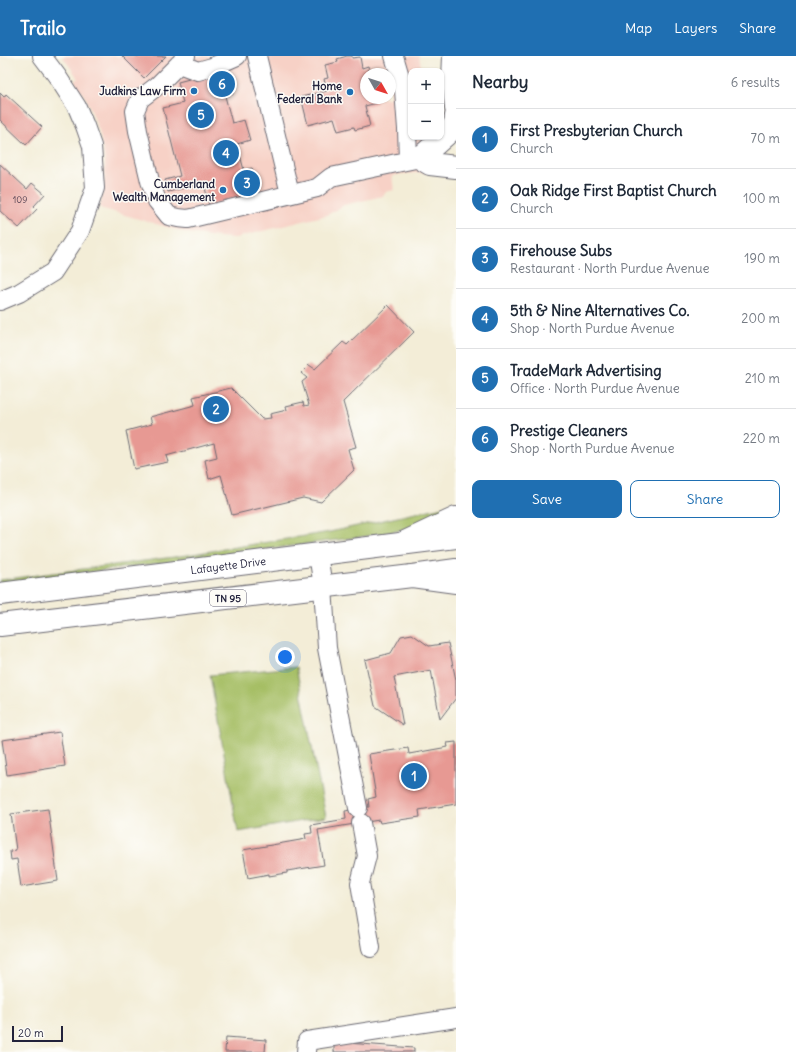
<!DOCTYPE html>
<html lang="en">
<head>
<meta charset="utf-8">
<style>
	:root { --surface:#fff; --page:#f2f2f3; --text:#1f2937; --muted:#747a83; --line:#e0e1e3; --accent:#1f6fb2 }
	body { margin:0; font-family:Delius,sans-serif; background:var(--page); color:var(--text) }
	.controls { position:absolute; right:12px; top:12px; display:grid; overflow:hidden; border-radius:8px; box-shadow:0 1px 3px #0004 }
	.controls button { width:36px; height:36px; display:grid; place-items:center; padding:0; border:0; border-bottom:1px solid var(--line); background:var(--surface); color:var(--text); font:20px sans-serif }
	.compass { position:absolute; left:360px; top:12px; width:36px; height:36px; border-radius:50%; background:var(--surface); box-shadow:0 1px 3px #0004; rotate:129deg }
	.scale { position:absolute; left:12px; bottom:10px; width:51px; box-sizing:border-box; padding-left:4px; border:2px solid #22223b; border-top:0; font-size:11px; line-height:14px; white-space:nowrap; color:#22223b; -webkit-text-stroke:3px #fdfcf7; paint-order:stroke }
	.you { position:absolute; left:285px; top:601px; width:14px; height:14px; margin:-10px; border:3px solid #fff; border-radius:50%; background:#1a73e8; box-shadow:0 0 0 6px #1a73e833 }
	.badge { display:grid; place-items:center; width:26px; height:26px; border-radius:50%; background:var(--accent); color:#fff; font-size:13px; font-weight:700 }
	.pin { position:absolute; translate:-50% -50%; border:2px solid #fff; box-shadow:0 1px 4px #0006 }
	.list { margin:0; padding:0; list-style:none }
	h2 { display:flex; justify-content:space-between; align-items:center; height:52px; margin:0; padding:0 16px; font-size:17px }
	h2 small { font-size:13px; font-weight:400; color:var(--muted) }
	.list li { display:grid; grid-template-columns:26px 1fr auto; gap:12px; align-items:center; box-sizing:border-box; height:60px; padding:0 16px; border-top:1px solid var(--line) }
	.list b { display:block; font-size:15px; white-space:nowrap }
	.list p { margin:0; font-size:13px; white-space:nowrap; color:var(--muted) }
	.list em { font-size:13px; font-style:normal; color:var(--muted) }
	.actions { display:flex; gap:8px; padding:12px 16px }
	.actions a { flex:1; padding:9px 0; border:1px solid var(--accent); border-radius:8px; text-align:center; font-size:14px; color:var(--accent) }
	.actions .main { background:var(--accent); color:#fff }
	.map { position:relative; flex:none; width:456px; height:996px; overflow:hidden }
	header { display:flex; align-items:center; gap:24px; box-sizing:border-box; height:56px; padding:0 20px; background:var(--accent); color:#fff }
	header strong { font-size:19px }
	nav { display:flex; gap:22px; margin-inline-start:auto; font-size:14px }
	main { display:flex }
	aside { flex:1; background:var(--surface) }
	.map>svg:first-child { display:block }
	.built { fill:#f7d1c6; fill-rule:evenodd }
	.green { fill:#a5be64; stroke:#647050 }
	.building { fill:#e79993 }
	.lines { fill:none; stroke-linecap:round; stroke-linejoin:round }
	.minor-casing { stroke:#6b6972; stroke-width:20 }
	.major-casing { stroke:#6b6972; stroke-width:24 }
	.highway-casing { stroke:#6b6972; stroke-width:24 }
	.minor { stroke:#fff; stroke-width:18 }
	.major { stroke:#fff; stroke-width:22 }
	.highway { stroke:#fff; stroke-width:22 }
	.poi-dot { fill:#1f6fb2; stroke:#fdfcf7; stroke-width:1.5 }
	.labels { text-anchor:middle; stroke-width:3; stroke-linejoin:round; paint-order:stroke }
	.number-label { font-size:9px; fill:#534051 }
	.shield { fill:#fdfcf7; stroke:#646373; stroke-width:1 }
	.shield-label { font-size:10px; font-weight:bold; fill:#22223b }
	.poi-label { font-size:11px; font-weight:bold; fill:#22223b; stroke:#fdfcf7; text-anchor:end }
	.street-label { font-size:11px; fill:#22223b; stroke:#fdfcf7 }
</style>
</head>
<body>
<header>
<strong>Trailo</strong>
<nav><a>Map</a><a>Layers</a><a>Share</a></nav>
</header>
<main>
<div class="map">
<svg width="456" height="996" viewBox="0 0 456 996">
	<rect width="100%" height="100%" fill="#fdfcf7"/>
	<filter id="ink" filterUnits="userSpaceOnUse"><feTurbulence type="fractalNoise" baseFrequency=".025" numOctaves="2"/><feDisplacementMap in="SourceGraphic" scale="8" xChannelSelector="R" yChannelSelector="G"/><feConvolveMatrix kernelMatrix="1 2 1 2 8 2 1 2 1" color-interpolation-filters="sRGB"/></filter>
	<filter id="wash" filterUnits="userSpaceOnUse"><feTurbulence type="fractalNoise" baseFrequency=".012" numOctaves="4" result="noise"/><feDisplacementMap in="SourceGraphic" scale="16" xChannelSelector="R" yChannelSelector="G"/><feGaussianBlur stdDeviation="0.9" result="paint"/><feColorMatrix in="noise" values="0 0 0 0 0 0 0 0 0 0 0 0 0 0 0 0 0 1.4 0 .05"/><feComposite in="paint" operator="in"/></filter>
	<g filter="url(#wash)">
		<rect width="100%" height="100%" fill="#f3edd7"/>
		<!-- built -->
		<path class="built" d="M62 0H419L422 15H411V81H437V87L447 115 402 118 392 120 394 134 386 136 383 140 344 149 327 159 235 182 217 181 188 177 100 152 103 136 105 118V105L99 75 87 44 74 25 78 22ZM366 18H390V42H366Z"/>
		<!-- green -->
		<path class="green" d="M456 448V453L422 468 401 474 375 479 0 528V524L174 501 330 476Z
			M296 611 326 761 238 776 210 619Z"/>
		<g id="blocks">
			<!-- building -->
			<path class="building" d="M122 0H166L144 22Z
				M347 0H352V2L360 1 362 12 368 10 370 18H366V42H376L377 47 365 50 370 70 355 74 354 71 338 75 334 62 308 69 301 41 327 35 324 23 328 22 325 9 338 6 337 3Z
				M227 13 233 38 225 40 232 67 244 64 250 84 237 88 244 114 252 112 258 136 209 149 204 127 168 136 165 124 180 120 163 52 183 47 178 26Z
				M0 37 4 41 6 38 42 71 26 89 0 64Z
				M0 108 27 133 32 127 45 138 34 150 37 153 19 172 0 155Z
				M388 249 414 276 343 346 356 391 348 393 354 414 321 446 303 442 232 459 221 419 209 423 205 404 217 401 214 387 166 400 168 406 134 413 126 375 152 368 150 361 195 349 193 341 231 332 262 363 271 362 270 358 287 354 286 350 303 346 304 350 309 349 302 326 307 322 301 317 309 309 315 313 343 286 347 289Z
				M412 578 429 590 448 587 456 624V642L440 663 431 614 394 621 403 669 375 650 365 604 391 597 401 580Z
				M60 676 65 710 7 719 2 684Z
				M456 686V748L419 754 420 761 380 767 379 764 318 774 324 809 287 815V817L269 820V818L248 822 243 794 306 783 305 778 312 777 311 769 346 763 345 755 369 751 368 743 376 741 369 698 408 692 409 698 448 691 447 687Z
				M48 753 58 825 21 831 17 803 11 804 10 795 16 794 11 758Z
				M226 981 266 984 265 996H225Z
				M334 986 414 992V996H334Z"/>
		</g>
	</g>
	<g filter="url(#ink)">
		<use href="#blocks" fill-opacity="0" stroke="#6b6972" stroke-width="1"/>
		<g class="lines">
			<defs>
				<path id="minor" d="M186 0 181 6 157 30 140 43 135 55 138 75 150 125 157 145 169 160 178 162 188 163 317 132 331 121 420 102
					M257 0 290 138
					M394 0 404 34 407 73 408 104
					M179 8 198 15 212 11 237 0
					M0 245 19 237 53 216 80 175 95 132 92 90 85 70 77 51 57 20 42 0
					M318 498 323 531 327 592 358 752
					M361 767 367 800 360 827 371 892
					M306 996 307 985 456 962"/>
				<g id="major">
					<path id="s1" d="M0 538 456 481"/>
					<path d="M0 569 412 520 456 514"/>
				</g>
				<path id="highway" d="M454 0 453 23 456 52
					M456 60 455 67 449 76 420 102 430 108 456 111
					M403 487 456 462
					M412 520 456 526"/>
			</defs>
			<!-- minor casing -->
			<use href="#minor" class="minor-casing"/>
			<!-- major casing -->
			<use href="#major" class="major-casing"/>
			<!-- highway casing -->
			<use href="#highway" class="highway-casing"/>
			<!-- minor -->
			<use href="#minor" class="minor"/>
			<!-- major -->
			<use href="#major" class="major"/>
			<!-- highway -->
			<use href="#highway" class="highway"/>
		</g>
	</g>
	<!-- markers -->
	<g class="poi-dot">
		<circle cx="194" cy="35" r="4"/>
		<circle cx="350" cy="36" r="4"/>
		<circle cx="223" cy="134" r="4"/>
	</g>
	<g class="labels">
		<!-- number labels -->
		<g class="number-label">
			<text x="20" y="147">109</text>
		</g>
		<!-- shield labels -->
		<rect class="shield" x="210" y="534" width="36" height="16" rx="3"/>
		<g class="shield-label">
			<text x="228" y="546">TN 95</text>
		</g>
		<!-- poi labels -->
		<g class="poi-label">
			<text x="342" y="34">Home<tspan x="342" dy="13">Federal Bank</tspan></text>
			<text x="186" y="39">Judkins Law Firm</text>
			<text x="215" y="132">Cumberland<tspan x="215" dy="13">Wealth Management</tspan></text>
		</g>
		<!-- street labels -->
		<g class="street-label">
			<text dy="4" stroke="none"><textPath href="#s1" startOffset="230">Lafayette Drive</textPath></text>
		</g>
	</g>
</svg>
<div class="controls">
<button>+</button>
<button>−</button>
</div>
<svg class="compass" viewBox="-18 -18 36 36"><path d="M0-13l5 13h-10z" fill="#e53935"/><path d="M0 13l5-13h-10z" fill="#747a83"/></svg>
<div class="scale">20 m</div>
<div class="you"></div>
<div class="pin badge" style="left:414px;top:720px">1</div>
<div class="pin badge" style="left:216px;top:353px">2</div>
<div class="pin badge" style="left:247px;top:127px">3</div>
<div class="pin badge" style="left:226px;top:97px">4</div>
<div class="pin badge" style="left:201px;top:59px">5</div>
<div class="pin badge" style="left:222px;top:28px">6</div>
</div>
<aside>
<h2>Nearby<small>6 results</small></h2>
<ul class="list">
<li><span class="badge">1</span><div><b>First Presbyterian Church</b><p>Church</p></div><em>70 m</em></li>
<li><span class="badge">2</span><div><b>Oak Ridge First Baptist Church</b><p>Church</p></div><em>100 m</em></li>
<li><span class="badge">3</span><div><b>Firehouse Subs</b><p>Restaurant · North Purdue Avenue</p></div><em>190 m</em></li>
<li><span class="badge">4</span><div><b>5th &amp; Nine Alternatives Co.</b><p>Shop · North Purdue Avenue</p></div><em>200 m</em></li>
<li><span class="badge">5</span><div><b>TradeMark Advertising</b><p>Office · North Purdue Avenue</p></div><em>210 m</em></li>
<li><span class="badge">6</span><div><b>Prestige Cleaners</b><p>Shop · North Purdue Avenue</p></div><em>220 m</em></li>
</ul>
<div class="actions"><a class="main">Save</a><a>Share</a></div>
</aside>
</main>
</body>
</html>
